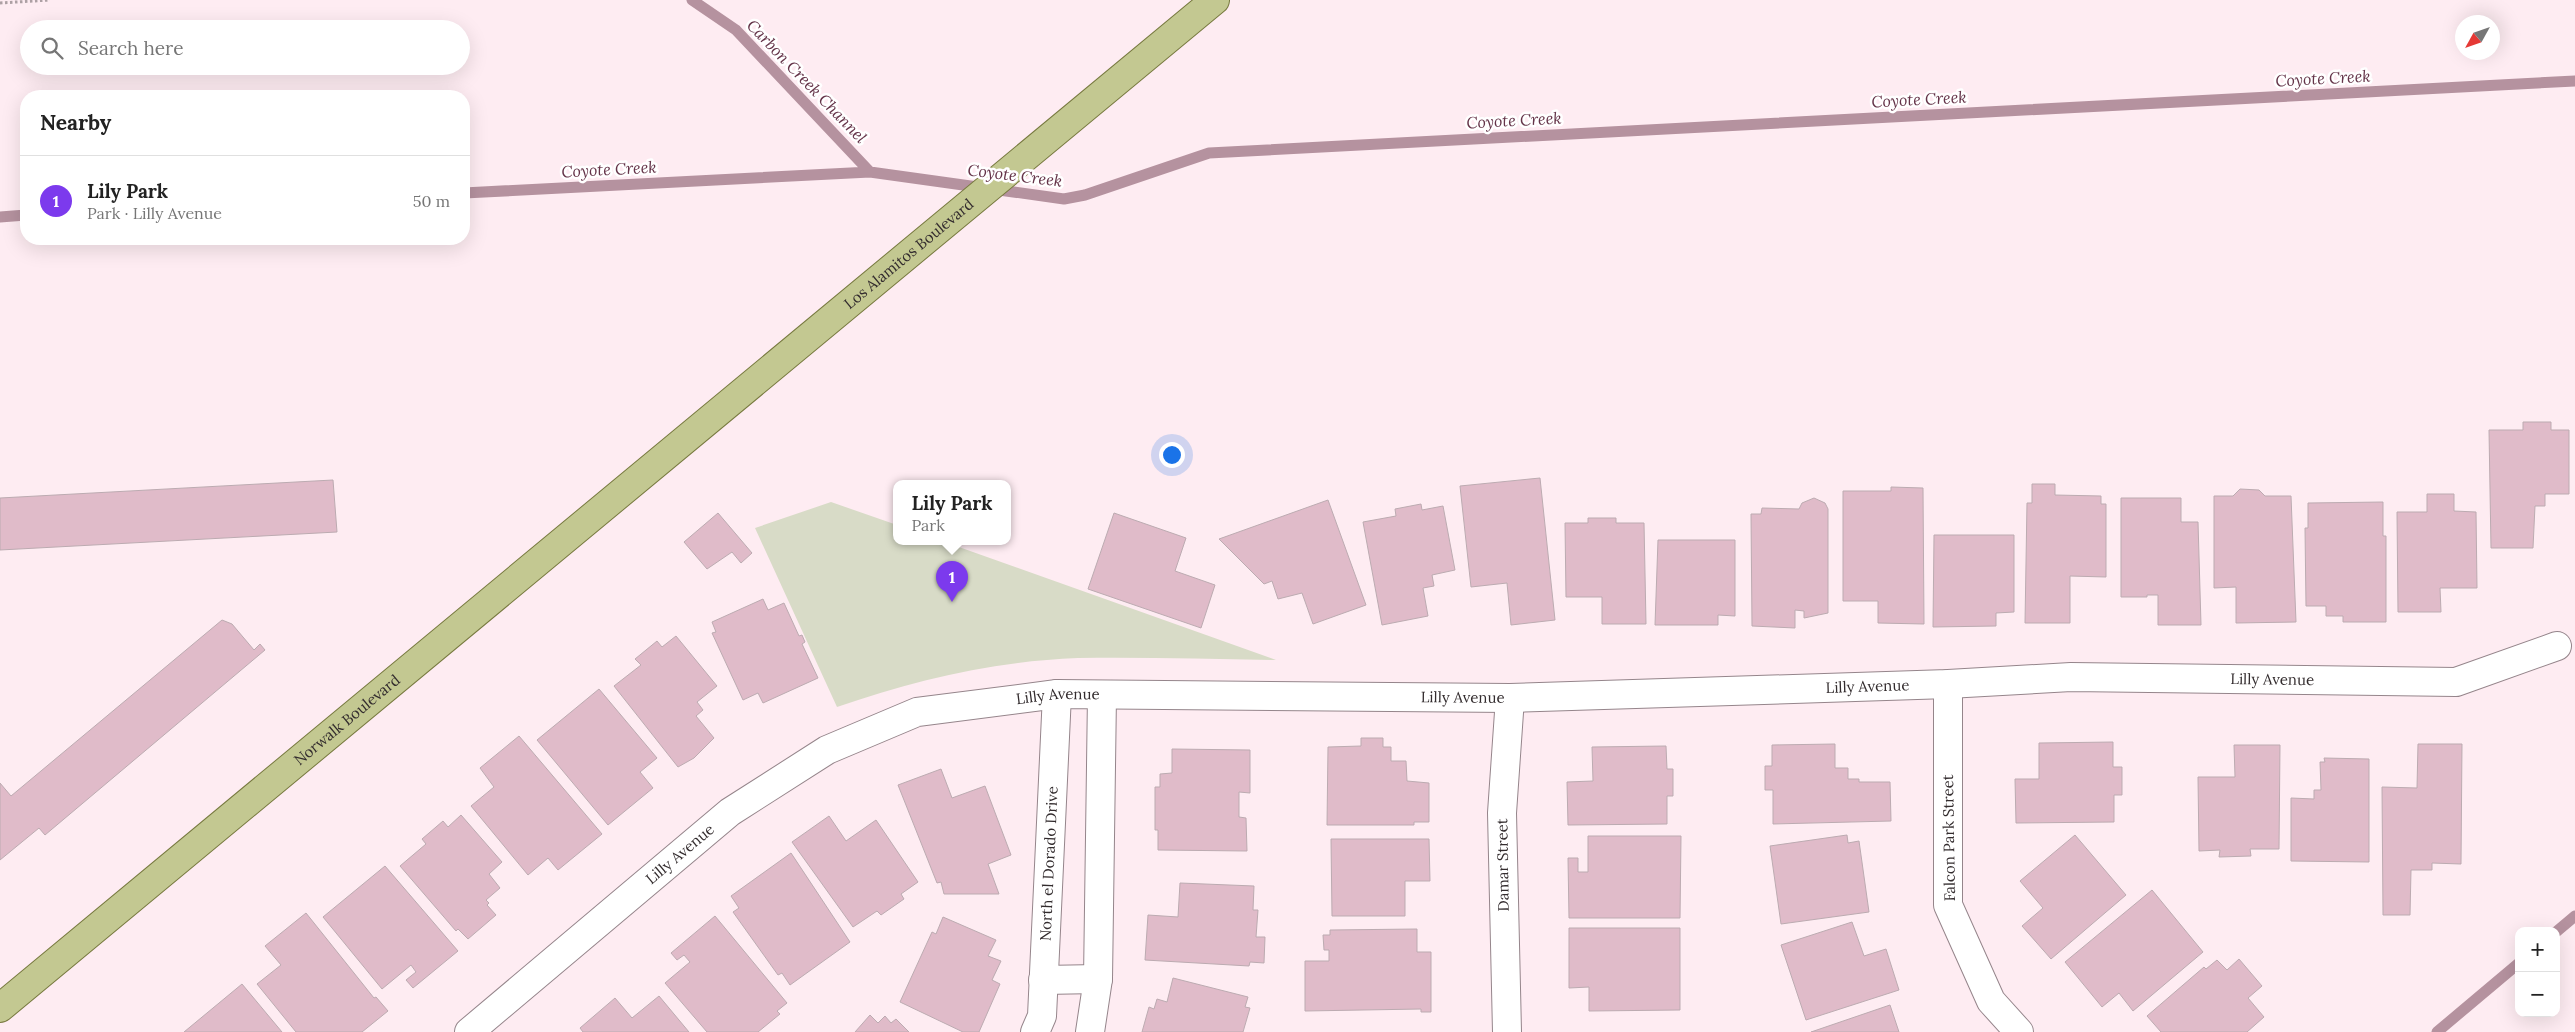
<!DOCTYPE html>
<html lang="en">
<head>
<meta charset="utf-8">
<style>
	:root { --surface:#fff; --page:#f6f6f6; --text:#222; --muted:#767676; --line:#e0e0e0; --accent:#7c3aed }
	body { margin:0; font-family:Lora,serif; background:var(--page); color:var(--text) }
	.controls { position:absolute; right:15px; bottom:15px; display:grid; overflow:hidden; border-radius:10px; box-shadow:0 5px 20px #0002 }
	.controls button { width:45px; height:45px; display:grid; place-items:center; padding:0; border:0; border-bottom:1px solid var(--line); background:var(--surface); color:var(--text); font:25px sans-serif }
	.compass { position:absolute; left:2455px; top:15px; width:45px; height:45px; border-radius:50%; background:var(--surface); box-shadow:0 5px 20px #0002; rotate:230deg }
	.you { position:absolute; left:1171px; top:454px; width:18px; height:18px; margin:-12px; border:4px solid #fff; border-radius:50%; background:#1a73e8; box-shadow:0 0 0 8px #1a73e833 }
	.badge { display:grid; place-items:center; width:32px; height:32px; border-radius:50%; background:var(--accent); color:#fff; font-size:16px; font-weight:700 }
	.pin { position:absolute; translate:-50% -41px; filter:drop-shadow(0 1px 2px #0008) }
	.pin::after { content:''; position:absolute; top:26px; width:18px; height:15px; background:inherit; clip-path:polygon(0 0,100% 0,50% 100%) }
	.popup { position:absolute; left:893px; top:480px; width:118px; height:65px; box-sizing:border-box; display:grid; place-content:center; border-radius:10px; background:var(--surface); filter:drop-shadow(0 1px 4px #0005); font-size:16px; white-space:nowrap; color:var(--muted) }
	.popup b { font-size:19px; color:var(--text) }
	.popup::after { content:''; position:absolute; left:50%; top:100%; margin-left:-10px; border:10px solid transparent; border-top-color:var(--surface) }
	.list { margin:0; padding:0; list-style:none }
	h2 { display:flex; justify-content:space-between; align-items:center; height:65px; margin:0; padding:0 20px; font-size:21px }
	h2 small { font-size:16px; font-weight:400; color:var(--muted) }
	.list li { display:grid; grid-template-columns:32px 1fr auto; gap:15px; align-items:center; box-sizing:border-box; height:90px; padding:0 20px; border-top:1px solid var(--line) }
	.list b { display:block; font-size:19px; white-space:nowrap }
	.list p { margin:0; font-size:16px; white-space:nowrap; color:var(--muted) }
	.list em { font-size:16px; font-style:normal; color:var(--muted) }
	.icon { flex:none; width:28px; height:28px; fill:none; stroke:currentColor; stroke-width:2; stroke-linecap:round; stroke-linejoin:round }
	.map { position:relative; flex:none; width:2575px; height:1032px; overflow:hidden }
	.search { position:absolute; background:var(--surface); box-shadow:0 5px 20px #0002; left:20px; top:20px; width:450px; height:55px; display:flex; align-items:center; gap:12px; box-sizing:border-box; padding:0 18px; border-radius:28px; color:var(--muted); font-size:19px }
	.panel { position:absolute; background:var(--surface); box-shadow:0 5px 20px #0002; left:20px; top:90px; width:450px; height:155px; border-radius:20px }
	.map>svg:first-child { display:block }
	.green { fill:#d8dbc7 }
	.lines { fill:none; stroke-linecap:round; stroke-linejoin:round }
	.stream { stroke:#b5929f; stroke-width:11 }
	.building { fill:#e0bbc9; stroke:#bcabb1 }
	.minor-casing { stroke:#95858b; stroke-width:30 }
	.primary-casing { stroke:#77793f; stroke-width:30 }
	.path { stroke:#ada0a4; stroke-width:3; stroke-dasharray:2.5 2.5; stroke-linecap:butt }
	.minor { stroke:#fff; stroke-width:28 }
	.primary { stroke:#c3c891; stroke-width:28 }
	.labels { text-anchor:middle; stroke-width:5; stroke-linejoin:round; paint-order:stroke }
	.street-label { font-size:15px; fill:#332c2e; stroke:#fff }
	.water-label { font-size:16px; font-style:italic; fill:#643348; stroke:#fff }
</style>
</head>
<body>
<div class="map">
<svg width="2575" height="1032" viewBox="0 0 2575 1032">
	<rect width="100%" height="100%" fill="#feecf2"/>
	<!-- green -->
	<path class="green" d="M831 502 897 525V541H942L1276 660C1210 659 1144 657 1078 658 996 661 914 680 837 707L755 528Z"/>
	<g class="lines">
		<!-- stream -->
		<path class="stream" d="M692 0 736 30 870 172
			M464 193 870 172 1064 199 1085 195 1209 153 2575 81
			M0 217 26 215
			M2556 932 2575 916
			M2437 1032 2519 963"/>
	</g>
	<!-- building -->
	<path class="building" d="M2523 422H2551V430H2569V494H2545V506H2535L2533 548H2491L2489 430H2523Z
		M1540 478 1555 620 1511 625 1507 583 1471 587 1460 486Z
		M333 480 337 532 0 550V498Z
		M2032 484H2055V495L2101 496V504H2106V577L2070 576V623H2025L2027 503H2032Z
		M1891 487 1923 488 1924 624 1878 623V601H1843V491H1891Z
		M2240 489 2259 490 2265 496H2291L2296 622 2236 623V587L2214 588V496H2233Z
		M2427 494H2454V511L2476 512 2477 588H2440L2441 612H2398L2397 512H2427Z
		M1814 498 1825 503 1828 509V613L1804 618V611L1795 610V628L1752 626 1751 514H1761L1762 508 1799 509 1802 503Z
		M2121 498H2181V522H2198L2201 625H2158V595H2147V597H2121Z
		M1328 500 1366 605 1313 624 1302 593 1278 599 1272 581 1264 584 1219 539Z
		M2383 502V536H2386V622H2343V616H2326V606H2306L2305 528H2308V503Z
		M1421 504 1422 510 1443 506 1455 570 1432 575 1434 586 1423 588 1428 616 1382 625 1363 522 1396 516 1395 509Z
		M718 513 752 553 741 563 732 552 707 569 684 542Z
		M1114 513 1186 538 1175 571 1215 585 1201 628 1088 589Z
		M1588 518H1616V523H1644L1646 624H1602V597H1566L1565 523H1588Z
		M1934 535H2014V612L1996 613V626L1933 627Z
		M1658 540H1735V616L1718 615V625H1655Z
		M763 599 768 610 784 603 799 636 802 635 805 642 802 644 818 678 763 703 758 693 743 700 712 633 716 632 712 622Z
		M222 620 232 624 254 650 260 644 265 650 45 835 39 828 0 860V783L11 796Z
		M676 636 717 686 697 702 703 710 696 716 714 738 694 758 678 767 614 686 641 665 635 659 657 641 662 647Z
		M599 689 657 758 640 772 653 788 608 825 537 740Z
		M519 736 602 834 558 870 548 858 528 875 471 806 494 787 480 768Z
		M1361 738H1383V747H1391V761H1406L1407 781 1429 783V822H1414V825H1327L1328 747 1361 746Z
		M2113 742V767H2122V795H2114V822L2016 823 2015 779H2039V743Z
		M1835 744V768H1848V779H1859V782H1890L1891 821 1773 824V790H1765V766H1772V745Z
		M2418 744H2462L2461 864 2432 863V870H2411L2410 915H2383L2382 787 2417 788Z
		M2234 745H2280L2279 849H2250L2251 856 2219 857 2220 850 2199 851 2198 777H2235Z
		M1666 746 1667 769H1673V796H1667V824L1568 825 1567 782 1593 781 1592 747Z
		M1172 749 1250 750V793L1239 792V817L1246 818 1247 851 1158 850V830H1155V787H1160V774L1172 773Z
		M2324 758 2369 759V862L2291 861V798L2314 799V790H2321L2320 762H2325Z
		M941 769 952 798 985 786 1011 855 988 864 999 894H944L941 882 937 883 898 785Z
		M461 815 502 862 489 874 500 888 486 900 489 903 487 905 496 915 468 939 458 929 456 931 400 866 426 844 422 839 443 821 448 827Z
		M829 816 846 841 876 820 918 882 901 894 904 899 881 915 877 911 853 927 792 842Z
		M1847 835 1848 843 1859 841 1869 912 1781 924 1770 846Z
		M2075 835 2126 895 2051 959 2022 926 2043 908 2020 881Z
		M1588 836H1681L1680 918H1569L1568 858H1578V872H1588Z
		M1331 839H1429L1430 881H1405V916H1332Z
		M791 853 850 942 790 985 782 973 778 975 733 912 739 908 731 896Z
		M385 866 458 951 413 988 406 980 416 972 411 965 382 989 323 917Z
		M1180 883 1254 886 1253 910H1258L1256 937H1265L1264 963 1250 962 1249 966 1145 960 1148 915 1178 917Z
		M2152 890 2203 952 2133 1011 2119 993 2102 1007 2065 962Z
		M306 913 374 998 376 997 388 1011 362 1032H296L257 984 281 965 265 946Z
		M715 916 787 1003 777 1011 780 1014 758 1032H707L665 983 690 962 684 955 677 960 671 953Z
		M943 917 996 940 988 956 1001 961 992 980 1000 984 979 1032H963L900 1002 932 932 936 934Z
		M1852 922 1864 956 1886 949 1899 990 1806 1020 1781 945Z
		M1569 928H1680V1010L1589 1011V987L1569 988Z
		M1417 929V952H1431V1012H1421V1009L1305 1011V961H1329V950H1324L1323 935H1330V930Z
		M2239 959 2262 986 2248 998 2264 1017 2247 1032H2161L2147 1016 2204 967 2206 969 2217 960 2227 970Z
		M1173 978 1248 997 1245 1007 1250 1008 1243 1032H1142L1149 1007 1154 1009 1157 999 1167 1002Z
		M242 984 282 1032H184Z
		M659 996 689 1032H583L580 1028 615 998 632 1018Z
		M1890 1005 1899 1032H1811Z
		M870 1015 878 1023 885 1016 891 1023 896 1019 909 1032H855Z"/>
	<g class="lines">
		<defs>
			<g id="minor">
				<path d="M1948 684V905L1991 1001 2019 1032"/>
				<path d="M1043 980 1098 979"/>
				<path id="s1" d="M469 1032 730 812 827 750 917 712 1057 694 1510 698 1948 684 2071 677 2456 682 2557 646"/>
				<path id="s2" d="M1035 1032 1042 1016 1057 694"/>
				<path d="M1090 1032 1098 979 1102 695"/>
				<path d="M1507 1032 1502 813 1510 698"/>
			</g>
			<g id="primary">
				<path id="s3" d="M0 1008 1215 0"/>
			</g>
		</defs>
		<!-- minor casing -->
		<use href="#minor" class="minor-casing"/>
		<!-- primary casing -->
		<use href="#primary" class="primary-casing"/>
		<!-- path -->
		<path class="path" d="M0 3 50 0"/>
		<!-- minor -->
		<use href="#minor" class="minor"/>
		<!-- primary -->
		<use href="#primary" class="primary"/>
	</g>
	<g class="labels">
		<!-- street labels -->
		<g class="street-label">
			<text dy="5" stroke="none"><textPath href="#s3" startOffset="1181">Los Alamitos Boulevard</textPath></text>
			<text dy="5" stroke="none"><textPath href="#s1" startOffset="1911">Lilly Avenue</textPath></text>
			<text dy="5" stroke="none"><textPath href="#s1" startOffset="1506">Lilly Avenue</textPath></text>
			<text dy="5" stroke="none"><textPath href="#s1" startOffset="696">Lilly Avenue</textPath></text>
			<text dy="5" stroke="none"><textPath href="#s1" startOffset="1101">Lilly Avenue</textPath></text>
			<text dy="5" stroke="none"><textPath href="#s3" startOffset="451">Norwalk Boulevard</textPath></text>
			<text transform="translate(1949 838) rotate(-91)" y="5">Falcon Park Street</text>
			<text dy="5" stroke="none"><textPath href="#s1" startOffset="276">Lilly Avenue</textPath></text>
			<text dy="5" stroke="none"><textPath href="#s2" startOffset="170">North el Dorado Drive</textPath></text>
			<text transform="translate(1503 865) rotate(-91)" y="5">Damar Street</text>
		</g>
		<!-- water labels -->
		<g class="water-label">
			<text transform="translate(2323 78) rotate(-3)" y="6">Coyote Creek</text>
			<text transform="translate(807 81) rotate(46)" y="6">Carbon Creek Channel</text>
			<text transform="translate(1919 99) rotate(-3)" y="6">Coyote Creek</text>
			<text transform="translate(1514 120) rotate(-3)" y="6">Coyote Creek</text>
			<text transform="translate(609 169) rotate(-3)" y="6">Coyote Creek</text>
			<text transform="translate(1015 175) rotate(7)" y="6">Coyote Creek</text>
		</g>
	</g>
</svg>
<div class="controls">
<button>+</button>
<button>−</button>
</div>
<svg class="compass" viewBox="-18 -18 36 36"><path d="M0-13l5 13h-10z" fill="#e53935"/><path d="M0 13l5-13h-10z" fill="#767676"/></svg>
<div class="you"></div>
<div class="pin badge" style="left:952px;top:602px">1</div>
<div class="popup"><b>Lily Park</b>Park</div>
<div class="search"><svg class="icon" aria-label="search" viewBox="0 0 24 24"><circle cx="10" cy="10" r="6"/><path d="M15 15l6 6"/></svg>Search here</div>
<section class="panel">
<h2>Nearby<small></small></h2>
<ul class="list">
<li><span class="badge">1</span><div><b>Lily Park</b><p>Park · Lilly Avenue</p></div><em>50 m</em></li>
</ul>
</section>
</div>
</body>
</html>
